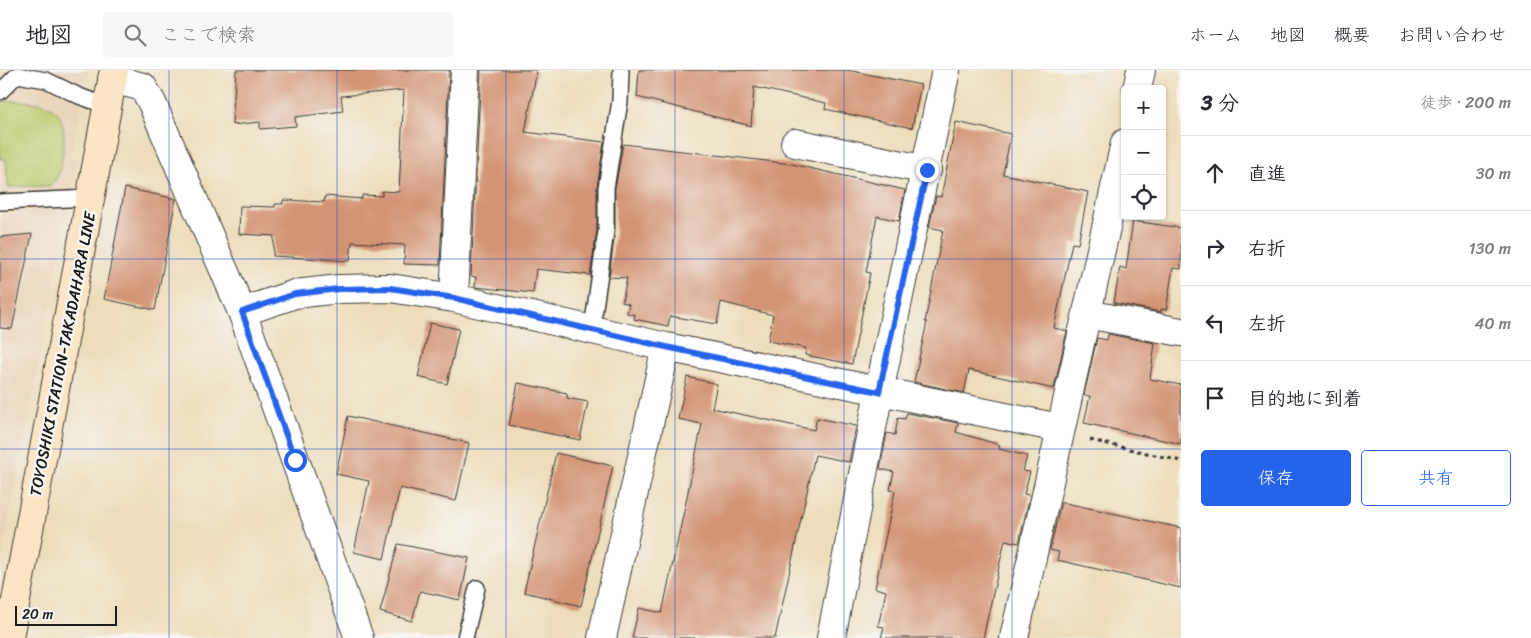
<!DOCTYPE html>
<html lang="ja">
<head>
<meta charset="utf-8">
<style>
	:root { --surface:#fff; --page:#f7f7f7; --text:#2b2b33; --muted:#7c7c81; --line:#e1e1e2; --accent:#2563eb }
	body { margin:0; font-family:Sriracha,"Klee One",sans-serif; background:var(--page); color:var(--text) }
	.controls { position:absolute; right:15px; top:15px; display:grid; overflow:hidden; border-radius:5px; box-shadow:0 1px 4px #0004 }
	.controls button { width:45px; height:45px; display:grid; place-items:center; padding:0; border:0; border-bottom:1px solid var(--line); background:var(--surface); color:var(--text); font:25px sans-serif }
	.scale { position:absolute; left:15px; bottom:12px; width:102px; box-sizing:border-box; padding-left:5px; border:2px solid #1c1c1c; border-top:0; font-size:14px; line-height:18px; white-space:nowrap; color:#1c1c1c; -webkit-text-stroke:4px #f6f6f2; paint-order:stroke }
	.stop { position:absolute; width:15px; height:15px; margin:-11px; border:4px solid #2563eb; border-radius:50%; background:#fff }
	.stop.end { background:#2563eb; border-color:#fff; box-shadow:0 1px 5px #0008 }
	.list { margin:0; padding:0; list-style:none }
	h2 { display:flex; justify-content:space-between; align-items:center; height:65px; margin:0; padding:0 20px; font-size:21px }
	h2 small { font-size:16px; font-weight:400; color:var(--muted) }
	.list li { display:grid; grid-template-columns:32px 1fr auto; gap:15px; align-items:center; box-sizing:border-box; height:75px; padding:0 20px; border-top:1px solid var(--line) }
	.list b { display:block; font-size:19px; white-space:nowrap }
	.list em { font-size:16px; font-style:normal; color:var(--muted) }
	.actions { display:flex; gap:10px; padding:15px 20px }
	.actions a { flex:1; padding:11px 0; border:1px solid var(--accent); border-radius:5px; text-align:center; font-size:18px; color:var(--accent) }
	.actions .main { background:var(--accent); color:#fff }
	.icon { flex:none; width:28px; height:28px; fill:none; stroke:currentColor; stroke-width:2; stroke-linecap:round; stroke-linejoin:round }
	.map { position:relative; flex:none; width:1181px; height:568px; overflow:hidden }
	header { display:flex; align-items:center; gap:30px; box-sizing:border-box; height:70px; padding:0 25px; background:var(--surface); border-bottom:1px solid var(--line) }
	header strong { font-size:24px }
	nav { display:flex; gap:28px; margin-inline-start:auto; font-size:18px }
	.search { width:350px; height:45px; background:var(--page); display:flex; align-items:center; gap:12px; box-sizing:border-box; padding:0 18px; border-radius:5px; color:var(--muted); font-size:19px }
	main { display:flex }
	aside { flex:1; background:var(--surface) }
	.map>svg:first-child { display:block }
	.built { fill:#e9d3b8 }
	.green { fill:#bbca6d; stroke:#6c7344 }
	.building { fill:#d39476 }
	.lines { fill:none; stroke-linecap:round; stroke-linejoin:round }
	.service-casing { stroke:#3b3934; stroke-width:18 }
	.minor-casing { stroke:#3b3934; stroke-width:30 }
	.secondary-casing { stroke:#3b3934; stroke-width:30 }
	.path { stroke:#3b3934; stroke-width:3; stroke-dasharray:4 4; stroke-linecap:butt }
	.service { stroke:#fff; stroke-width:15 }
	.minor { stroke:#fff; stroke-width:28 }
	.secondary { stroke:#fce5c4; stroke-width:28 }
	.route { stroke:#2563eb; stroke-width:6 }
	.grid { fill:none; stroke:#1d4ed8; stroke-width:1; stroke-opacity:0.55 }
	.labels { text-anchor:middle; stroke-width:5; stroke-linejoin:round; paint-order:stroke }
	.street-label { font-size:16px; fill:#1c1c1c; stroke:#f6f6f2 }
</style>
</head>
<body>
<header>
<strong>地図</strong>
<div class="search"><svg class="icon" aria-label="search" viewBox="0 0 24 24"><circle cx="10" cy="10" r="6"/><path d="M15 15l6 6"/></svg>ここで検索</div>
<nav><a>ホーム</a><a>地図</a><a>概要</a><a>お問い合わせ</a></nav>
</header>
<main>
<div class="map">
<svg width="1181" height="568" viewBox="0 0 1181 568">
	<rect width="100%" height="100%" fill="#f6f6f2"/>
	<filter id="ink" filterUnits="userSpaceOnUse"><feTurbulence type="fractalNoise" baseFrequency=".02" numOctaves="2"/><feDisplacementMap in="SourceGraphic" scale="10" xChannelSelector="R" yChannelSelector="G"/><feConvolveMatrix kernelMatrix="1 2 1 2 8 2 1 2 1" color-interpolation-filters="sRGB"/></filter>
	<filter id="wash" filterUnits="userSpaceOnUse"><feTurbulence type="fractalNoise" baseFrequency=".0096" numOctaves="4" result="noise"/><feDisplacementMap in="SourceGraphic" scale="20" xChannelSelector="R" yChannelSelector="G"/><feGaussianBlur stdDeviation="1.12" result="paint"/><feColorMatrix in="noise" values="0 0 0 0 0 0 0 0 0 0 0 0 0 0 0 0 0 1.4 0 .05"/><feComposite in="paint" operator="in"/></filter>
	<g filter="url(#wash)">
		<rect width="100%" height="100%" fill="#edddbb"/>
		<!-- built -->
		<path class="built" d="M0 0H89L70 87 78 89 0 497Z"/>
		<!-- green -->
		<path class="green" d="M6 31C47 31 69 33 63 81 61 97 62 104 50 116L8 117 6 89H0V33Z"/>
		<g id="blocks">
			<!-- building -->
			<path class="building" d="M236 0H449L440 195 404 194 405 175 352 172 350 191 273 186 274 166 239 164 240 136 275 137V134H283V130L324 132 325 126 362 129V125L382 126V121L399 122 404 20 341 26 343 41 295 47 296 56 260 59V52L232 55Z
				M481 0H537L525 62 604 72 597 117V160L590 205 536 199 533 223 475 217 476 207 471 206Z
				M639 0H847L921 15 912 58 825 39 826 33 754 17 751 56 637 27Z
				M956 52 1011 64 1003 104 1088 122 1078 174 1072 173 1054 258 1067 261 1054 319 969 300 964 323 914 312 927 252H925L943 160 929 157 936 126 941 127Z
				M623 74 792 94 905 120 899 151 877 146 866 202 870 203 852 294 805 285 806 278 768 271 773 245 721 232 717 254 670 246 668 256 634 249 635 245 627 243 629 234 622 232 627 208 609 207 615 162V119Z
				M125 118 176 129 155 240 104 229Z
				M1133 151 1181 158V199L1173 198 1166 240 1161 239V242L1114 233 1120 197 1126 199Z
				M32 164 12 259 0 258V167Z
				M430 253 459 259 447 314 418 307Z
				M1108 264 1155 273 1150 309 1181 315V374L1084 353 1090 326 1084 325 1097 268 1107 270Z
				M687 307 717 314 712 338 814 360 817 348 856 356 849 392 815 385 775 568H632L639 538 662 543 684 441 702 354 678 349Z
				M518 313 567 323V328L588 332 580 370 509 355Z
				M907 343 958 353 956 362 1000 375 999 379 1027 386 1023 401 1030 402 1024 424 1030 425 1019 473 1005 470 983 568H881L884 557 878 556 886 521 875 518 895 421 890 420 894 402 880 399 887 363 895 365 898 348 905 349Z
				M348 346 469 373 456 431 400 418 384 489 354 482 369 411 336 404Z
				M556 383 613 396 581 536 524 522Z
				M1061 432 1181 458V518L1057 490 1059 482 1050 480Z
				M398 474 469 488 460 530 420 521 412 551 380 542Z"/>
		</g>
	</g>
	<g filter="url(#ink)">
		<use href="#blocks" fill-opacity="0" stroke="#3b3934" stroke-width="1"/>
		<g class="lines">
			<defs>
				<path id="service" d="M0 22 17 5 46 10 79 26 107 36
					M0 132 91 128
					M592 259 606 161V118L620 31 621 0
					M465 568 477 518"/>
				<path id="minor" d="M112 9 143 17 152 33 242 242 359 568
					M1137 19 1141 0
					M795 73 927 100
					M454 228 465 0
					M242 242 295 224 339 219 390 218 454 228 666 277 1059 358
					M1087 244 1181 262
					M602 568 666 277
					M831 568 879 322 946 0
					M1014 568 1125 73"/>
				<path id="secondary" d="M9 568 114 0"/>
			</defs>
			<!-- service casing -->
			<use href="#service" class="service-casing"/>
			<!-- minor casing -->
			<use href="#minor" class="minor-casing"/>
			<!-- secondary casing -->
			<use href="#secondary" class="secondary-casing"/>
			<!-- path -->
			<path class="path" d="M1090 370 1181 391"/>
			<!-- service -->
			<use href="#service" class="service"/>
			<!-- minor -->
			<use href="#minor" class="minor"/>
			<!-- secondary -->
			<use href="#secondary" class="secondary"/>
		</g>
	</g>
	<g class="lines" filter="url(#ink)">
		<!-- route -->
		<path class="route" d="M295 390 242 242 295 224 339 219 390 218 454 228 666 277 879 322 927 100"/>
	</g>
	<!-- grid -->
	<path class="grid" d="M169 0V568M337 0V568M506 0V568M675 0V568M844 0V568M1012 0V568M0 189H1181M0 379H1181"/>
	<g class="labels">
		<!-- street labels -->
		<g class="street-label">
			<text transform="translate(62 284) rotate(-79)" y="6">TOYOSHIKI STATION-TAKADAHARA LINE</text>
		</g>
	</g>
</svg>
<div class="controls">
<button>+</button>
<button>−</button>
<button><svg class="icon" aria-label="locate" viewBox="0 0 24 24"><circle cx="12" cy="12" r="6"/><path d="M12 2v4M12 18v4M2 12h4M18 12h4"/></svg></button>
</div>
<div class="scale">20 m</div>
<div class="stop" style="left:295px;top:390px"></div>
<div class="stop end" style="left:927px;top:100px"></div>
</div>
<aside>
<h2>3 分<small>徒歩 · 200 m</small></h2>
<ul class="list">
<li><svg class="icon" aria-label="ahead" viewBox="0 0 24 24"><path d="M12 20V5M6 11l6-6 6 6"/></svg><div><b>直進</b></div><em>30 m</em></li>
<li><svg class="icon" aria-label="right" viewBox="0 0 24 24"><path d="M7 20v-9h11M14 6l5 5-5 5"/></svg><div><b>右折</b></div><em>130 m</em></li>
<li><svg class="icon" aria-label="left" viewBox="0 0 24 24"><path d="M17 20v-9H6M10 6l-5 5 5 5"/></svg><div><b>左折</b></div><em>40 m</em></li>
<li><svg class="icon" aria-label="arrive" viewBox="0 0 24 24"><path d="M6 21V4h12l-3 4 3 4H6"/></svg><div><b>目的地に到着</b></div></li>
</ul>
<div class="actions"><a class="main">保存</a><a>共有</a></div>
</aside>
</main>
</body>
</html>
